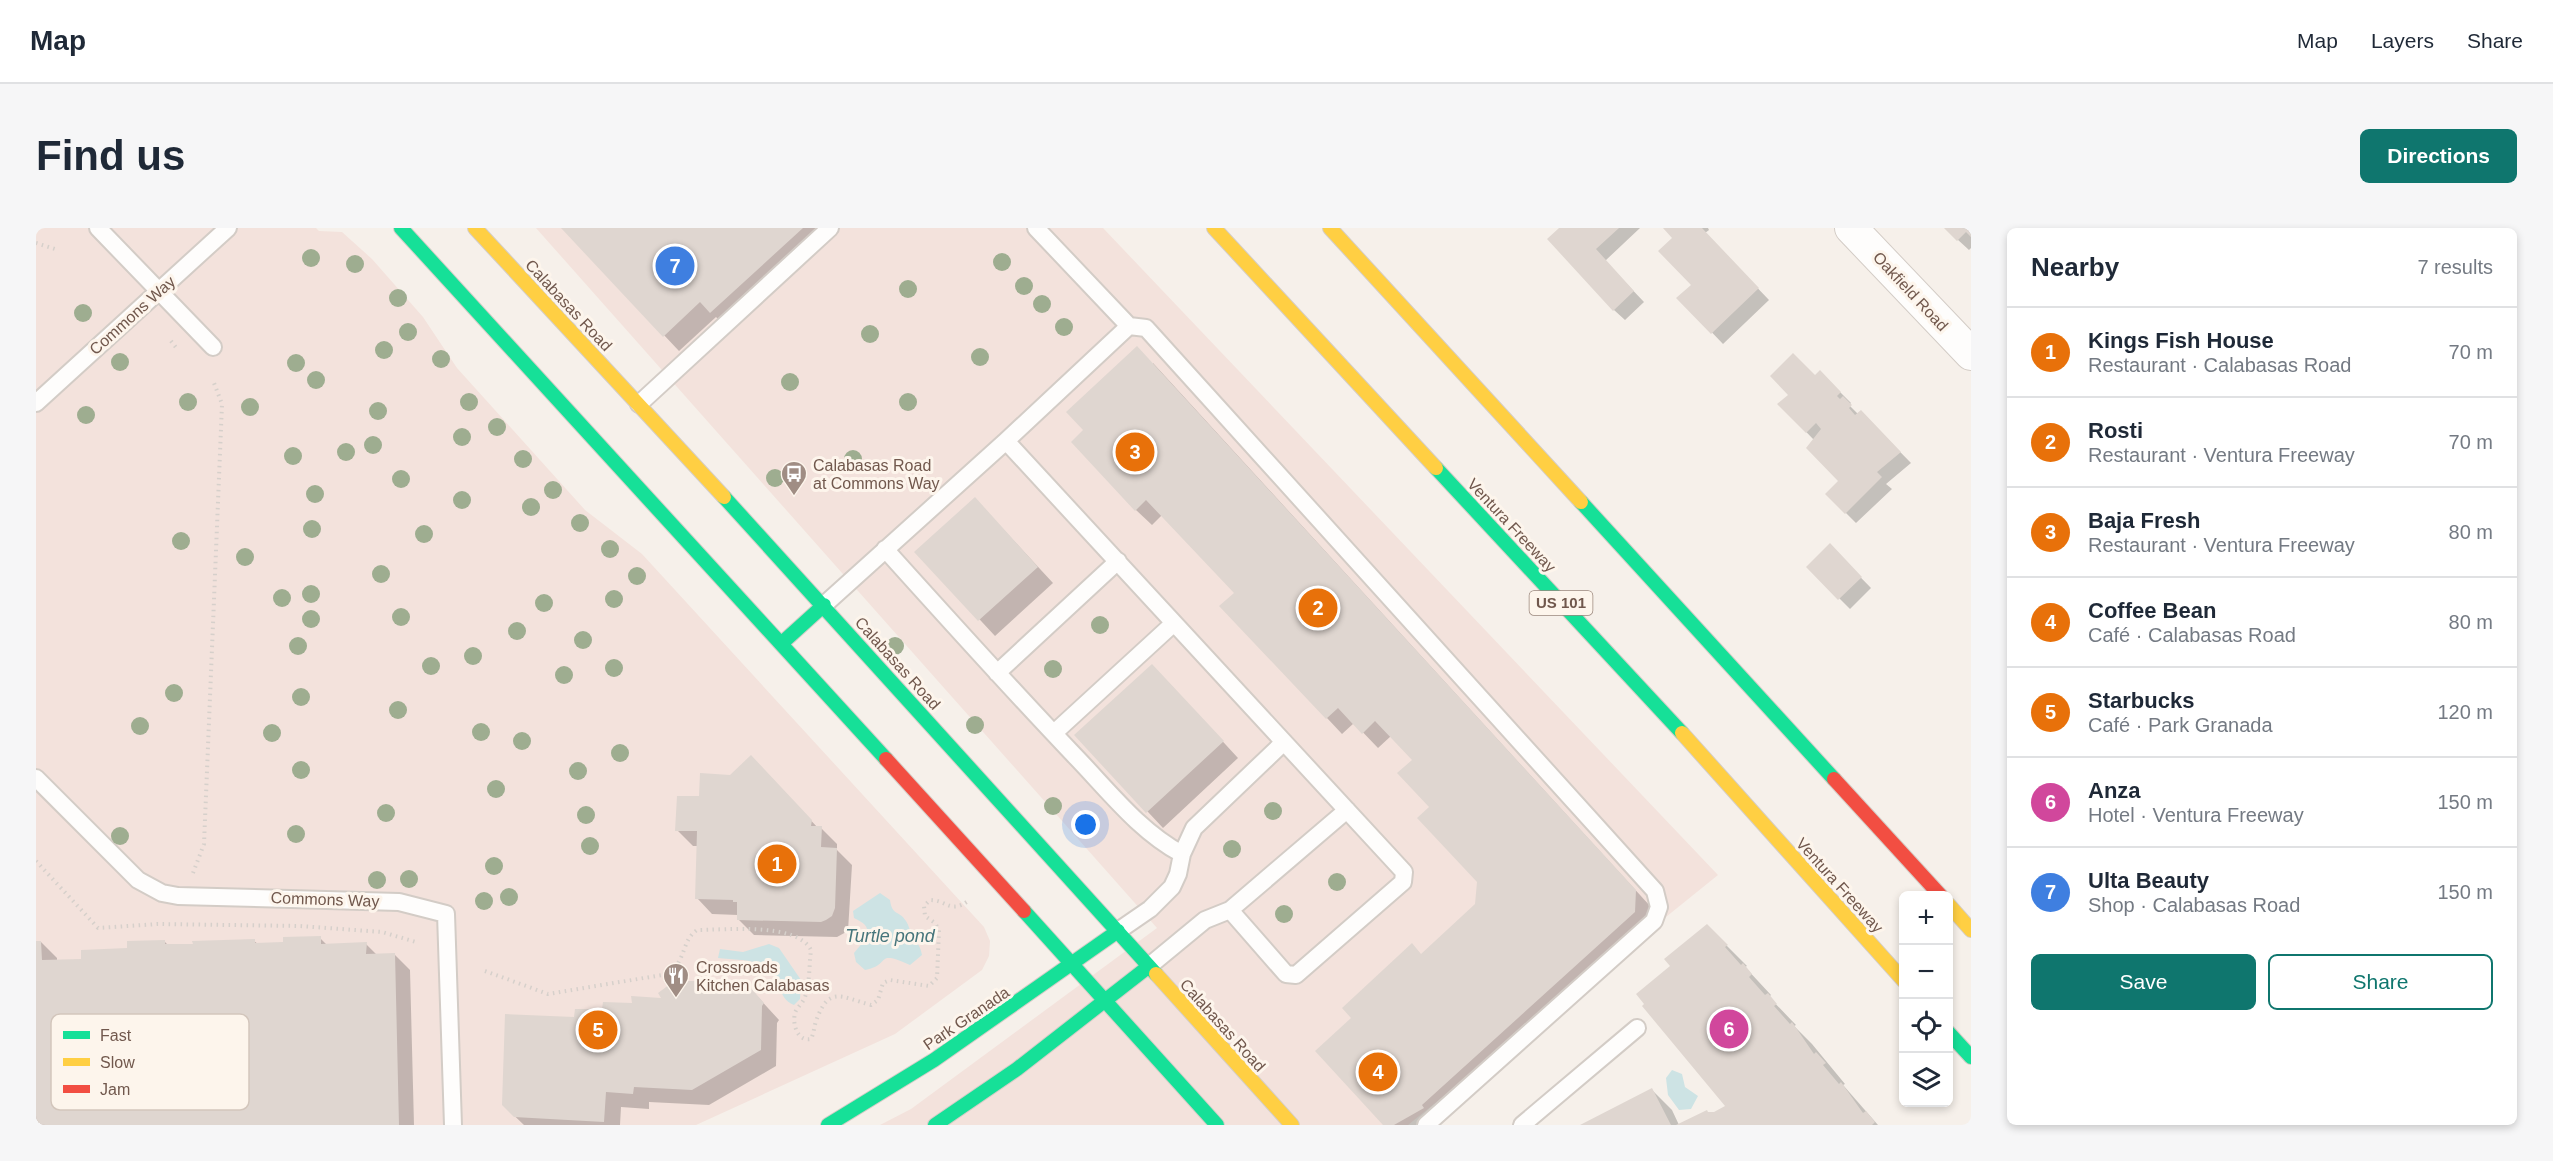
<!DOCTYPE html>
<html lang="en">
<head>
<meta charset="utf-8">
<style>
	:root { --surface:#fff; --page:#f6f6f7; --text:#1f2937; --muted:#747a83; --line:#e0e1e3; --accent:#0f766e }
	body { margin:0; font-family:Helvetica,sans-serif; background:var(--page); color:var(--text) }
	.controls { position:absolute; right:18px; bottom:18px; display:grid; overflow:hidden; border-radius:9px; box-shadow:0 3px 9px #0003 }
	.controls button { width:54px; height:54px; display:grid; place-items:center; padding:0; border:0; border-bottom:2px solid var(--line); background:var(--surface); color:var(--text); font:30px sans-serif }
	.you { position:absolute; left:1050px; top:597px; width:21px; height:21px; margin:-15px; border:4px solid #fff; border-radius:50%; background:#1a73e8; box-shadow:0 0 0 9px #1a73e833 }
	.badge { display:grid; place-items:center; width:39px; height:39px; border-radius:50%; background:var(--accent); color:#fff; font-size:20px; font-weight:700 }
	.pin { position:absolute; translate:-50% -50%; border:3px solid #fff; box-shadow:0 2px 6px #0006 }
	.list { margin:0; padding:0; list-style:none }
	h2 { display:flex; justify-content:space-between; align-items:center; height:78px; margin:0; padding:0 24px; font-size:26px }
	h2 small { font-size:20px; font-weight:400; color:var(--muted) }
	.list li { display:grid; grid-template-columns:39px 1fr auto; gap:18px; align-items:center; box-sizing:border-box; height:90px; padding:0 24px; border-top:2px solid var(--line) }
	.list b { display:block; font-size:22px; white-space:nowrap }
	.list p { margin:0; font-size:20px; white-space:nowrap; color:var(--muted) }
	.list em { font-size:20px; font-style:normal; color:var(--muted) }
	.actions { display:flex; gap:12px; padding:18px 24px }
	.actions a { flex:1; padding:14px 0; border:2px solid var(--accent); border-radius:9px; text-align:center; font-size:21px; color:var(--accent) }
	.actions .main { background:var(--accent); color:#fff }
	.icon { flex:none; width:33px; height:33px; fill:none; stroke:currentColor; stroke-width:2; stroke-linecap:round; stroke-linejoin:round }
	.map { position:relative; flex:none; width:1935px; height:897px; overflow:hidden; border-radius:9px }
	header { display:flex; align-items:center; gap:36px; box-sizing:border-box; height:84px; padding:0 30px; background:var(--surface); border-bottom:2px solid var(--line) }
	header strong { font-size:28px }
	nav { display:flex; gap:33px; margin-inline-start:auto; font-size:21px }
	.intro { display:flex; align-items:center; justify-content:space-between; box-sizing:border-box; height:144px; padding:0 36px }
	h1 { margin:0; font-size:42px }
	.button { padding:15px 27px; border-radius:9px; background:var(--accent); color:#fff; font-size:21px; font-weight:700 }
	main { display:flex; gap:36px; padding:0 36px }
	aside { flex:1; background:var(--surface); border-radius:9px; box-shadow:0 3px 9px #0003 }
	.map>svg:first-child { display:block }
	.commercial { fill:#f3e2dc }
	.water { fill:#cde3e4 }
	.shadow { fill:#0003 }
	.building { fill:#dfd6d0 }
	.lines { fill:none; stroke-linecap:round; stroke-linejoin:round }
	.lane-casing { stroke:#d3ccc6; stroke-width:20 }
	.street-casing { stroke:#d3ccc6; stroke-width:34 }
	.fast-casing { stroke:#d4cdc7; stroke-width:16 }
	.slow-casing { stroke:#d4cdc7; stroke-width:16 }
	.jam-casing { stroke:#d4cdc7; stroke-width:16 }
	.path { stroke:#d6d0cb; stroke-width:4; stroke-dasharray:1.5 4.5; stroke-linecap:butt }
	.lane { stroke:#fefdfc; stroke-width:16 }
	.street { stroke:#fefdfc; stroke-width:32 }
	.fast { stroke:#16e098; stroke-width:14 }
	.slow { stroke:#ffcf43; stroke-width:14 }
	.jam { stroke:#f24e42; stroke-width:14 }
	.tree { fill:#9ead90 }
	.labels { text-anchor:middle; stroke-width:6; stroke-linejoin:round; paint-order:stroke }
	.shield { fill:#fdf5ec; stroke:#9b877d; stroke-width:1.5 }
	.shield-label { font-size:15px; font-weight:bold; fill:#71584d }
	.street-label { font-size:16px; fill:#71584d; stroke:#fdf5ec }
	.poi-label { font-size:16px; fill:#71584d; stroke:#fdf5ec; text-anchor:start }
	.water-label { font-size:18px; font-style:italic; fill:#46757b; stroke:#fdf5ec }
	.key { fill:#fdf5ec; stroke:#d3c6bc; stroke-width:1.5 }
	.key-label { font-size:16px; fill:#71584d }
</style>
</head>
<body>
<header>
<strong>Map</strong>
<nav><a>Map</a><a>Layers</a><a>Share</a></nav>
</header>
<div class="intro"><h1>Find us</h1><a class="button">Directions</a></div>
<main>
<div class="map">
<svg width="1935" height="897" viewBox="0 0 1935 897">
	<rect width="100%" height="100%" fill="#f6f0ea"/>
	<!-- commercial -->
	<path class="commercial" d="M0 0H280L283 3 306 4 336 31 387 89 421 140 549 282 606 326 948 699 954 713 953 728 946 742 859 806 660 897H0Z
		M500 0H1067L1682 647 1372 897H844L875 881 1121 700Z"/>
	<!-- water -->
	<path class="water" d="M844 665 854 672C856 688 863 682 870 693 873 697 873 702 876 706 880 715 884 716 886 727L874 737C838 721 856 737 829 742L820 734 818 725 832 708C832 697 828 695 818 690L817 683Z
		M733 716 743 720 765 752 764 771 758 777C740 770 746 749 730 739 719 731 696 732 682 730L684 721 707 724Z
		M1636 842 1646 846 1649 859 1662 868 1655 881 1643 882 1632 867 1630 850Z"/>
	<!-- shadow -->
	<path class="shadow" d="M527 0H799L691 100 680 89 643 123Z
		M1525 0H1604L1569 33 1608 74 1589 92 1578 82Z
		M1629 0H1672L1673 2 1669 5 1733 72 1687 116 1643 70 1657 57 1638 10Z
		M1909 0H1935V20L1933 22Z
		M1117 135 1615 679 1614 700 1401 897H1349L1386 728 1440 677 1443 654 1395 579 1378 532 1355 508 1342 520 1318 495 1306 506 1291 490 1200 365 1126 287 1116 297 1100 282Z
		M1784 144 1815 175 1813 177 1822 186 1825 184 1875 235 1850 256 1856 261 1820 295 1791 266 1804 253 1778 212 1743 176Z
		M954 287 1017 355 959 408 881 324Z
		M1794 318 1835 360 1814 381 1772 339Z
		M1131 453 1202 530 1127 600 1040 507Z
		M730 544 782 600H785L801 616V622L816 637 812 703 801 709 718 707 702 691V687L676 686 661 670 662 618H657L641 602 664 570 694 548Z
		M1671 698 1711 738 1709 739 1735 767 1733 769 1760 797 1758 798 1776 816 1809 856 1807 857 1842 897H1644L1678 886 1692 879 1636 739Z
		M284 710 291 717 330 716 341 727 358 726 374 742 378 897H0V714H5L21 730V734L47 733 128 713 133 718 218 713 222 716H249Z
		M643 754 722 769 743 792 741 795 740 838 673 877 613 874V881L585 879 584 897H488L467 877 567 783 628 772Z
		M1616 862 1636 882 1643 897H1547Z"/>
	<!-- building -->
	<path class="building" d="M525 0H767L674 85 664 74 627 109Z
		M1523 0H1583L1560 21 1598 63 1577 83 1511 11Z
		M1627 0H1666L1723 60 1675 106 1640 70 1655 57 1622 23 1636 10Z
		M1908 0H1935V9L1930 4 1921 13Z
		M1101 118 1600 662 1599 684 1386 877 1388 880 1358 897H1347L1279 823 1315 790 1306 780 1376 715 1385 726 1439 676 1441 654 1381 590 1393 579 1361 545 1376 532 1339 493 1326 506 1302 480 1290 491 1183 378 1198 365 1110 272 1099 283 1035 214 1047 202 1030 184Z
		M1757 125 1779 147 1784 142 1805 164 1801 168 1804 171 1807 168 1816 177 1813 180 1819 187 1825 182 1865 224 1841 244 1846 249 1809 286 1789 266 1802 253 1770 220 1785 201 1780 195 1770 205 1741 176 1752 167 1734 148Z
		M939 269 1002 339 942 393 878 324Z
		M1794 315 1826 349 1802 372 1770 339Z
		M1116 436 1188 513 1110 585 1038 507Z
		M715 527 776 592 775 598H786L785 619 801 620 799 680 796 688 790 692 785 694 701 692V674H697V672L659 671 661 603H639L641 568H663L664 545 694 547Z
		M1671 696 1692 717 1689 719 1705 737 1707 735 1716 746 1713 749 1729 767 1732 765 1741 776 1738 778 1754 796 1756 794 1778 826 1780 824 1790 835 1787 837 1803 856 1805 854 1827 885 1830 883 1839 894 1836 897H1640L1671 882 1672 884H1678L1689 878 1606 778 1608 776 1600 766 1634 738 1628 731Z
		M285 708V716L331 714 330 726 359 725 363 897H0V713H5L6 732 45 731V722L91 720V713L129 712V716H157L156 713 219 711V715L247 714V709Z
		M641 751 643 753H703L707 751 728 775 726 778 725 822 656 862 598 859 597 866 570 864 568 894 478 889 466 877 469 786 538 789 539 781H566L567 774 596 775 595 768 625 770 622 765Z
		M1616 860 1635 897H1544Z"/>
	<g class="lines">
		<defs>
			<path id="lane" d="M62 0 177 119
				M1000 0 1093 98 1110 100 1619 663 1623 679 1618 693 1390 897
				M0 175 192 0
				M603 176 794 0
				M970 213 1368 644 1367 654 1260 747 1250 746 1194 682
				M849 321C912 391 974 460 1038 527 1072 562 1103 603 1146 626
				M788 377 970 213 1093 98
				M961 445 1082 333
				M1018 505 1138 395
				M0 550 102 652 126 665 142 668 363 674 410 686 417 897
				M1082 703 1114 681 1136 659 1142 646 1146 626 1158 600 1248 514
				M1112 739 1169 692 1194 682 1311 582
				M1486 897 1601 800"/>
			<path id="street" d="M1815 0 1935 126"/>
			<path id="fast" d="M365 0 850 531
				M1400 240 1646 505
				M688 269 1120 746
				M1545 274 1798 551
				M746 415 788 377
				M988 683 1181 897
				M1912 804 1935 829
				M792 897 898 832 1082 703
				M899 897 981 841 1112 739"/>
			<path id="slow" d="M439 0 688 269
				M1178 0 1400 240
				M1294 0 1545 274
				M1646 505 1868 753
				M1912 676 1935 702
				M1120 746 1256 897"/>
			<path id="jam" d="M850 531 988 683
				M1798 551 1905 668"/>
		</defs>
		<!-- lane casing -->
		<use href="#lane" class="lane-casing"/>
		<!-- street casing -->
		<use href="#street" class="street-casing"/>
		<!-- fast casing -->
		<use href="#fast" class="fast-casing"/>
		<!-- slow casing -->
		<use href="#slow" class="slow-casing"/>
		<!-- jam casing -->
		<use href="#jam" class="jam-casing"/>
		<!-- path -->
		<path class="path" d="M0 15 19 21
			M135 113 142 122
			M0 633 62 700 122 696 264 698 346 704 380 714
			M157 645 168 616 186 176 178 155
			M449 743 512 766 632 746C651 732 645 713 661 702 689 702 761 694 775 722 773 737 774 755 769 769 767 775 761 779 759 785 756 797 762 814 775 811 778 805 778 799 780 793 793 757 805 769 835 777L842 772 847 755 854 752 893 758 901 750 903 702 899 695 889 688 888 678 894 672C911 672 914 686 932 673"/>
		<!-- lane -->
		<use href="#lane" class="lane"/>
		<!-- street -->
		<use href="#street" class="street"/>
		<!-- fast -->
		<use href="#fast" class="fast"/>
		<!-- slow -->
		<use href="#slow" class="slow"/>
		<!-- jam -->
		<use href="#jam" class="jam"/>
	</g>
	<!-- trees -->
	<g class="tree">
		<circle cx="275" cy="30" r="9"/>
		<circle cx="966" cy="34" r="9"/>
		<circle cx="319" cy="36" r="9"/>
		<circle cx="988" cy="58" r="9"/>
		<circle cx="872" cy="61" r="9"/>
		<circle cx="362" cy="70" r="9"/>
		<circle cx="1006" cy="76" r="9"/>
		<circle cx="47" cy="85" r="9"/>
		<circle cx="1028" cy="99" r="9"/>
		<circle cx="372" cy="104" r="9"/>
		<circle cx="834" cy="106" r="9"/>
		<circle cx="348" cy="122" r="9"/>
		<circle cx="944" cy="129" r="9"/>
		<circle cx="405" cy="131" r="9"/>
		<circle cx="84" cy="134" r="9"/>
		<circle cx="260" cy="135" r="9"/>
		<circle cx="280" cy="152" r="9"/>
		<circle cx="754" cy="154" r="9"/>
		<circle cx="152" cy="174" r="9"/>
		<circle cx="433" cy="174" r="9"/>
		<circle cx="872" cy="174" r="9"/>
		<circle cx="214" cy="179" r="9"/>
		<circle cx="342" cy="183" r="9"/>
		<circle cx="50" cy="187" r="9"/>
		<circle cx="461" cy="199" r="9"/>
		<circle cx="426" cy="209" r="9"/>
		<circle cx="337" cy="217" r="9"/>
		<circle cx="310" cy="224" r="9"/>
		<circle cx="257" cy="228" r="9"/>
		<circle cx="487" cy="231" r="9"/>
		<circle cx="817" cy="231" r="9"/>
		<circle cx="739" cy="250" r="9"/>
		<circle cx="365" cy="251" r="9"/>
		<circle cx="517" cy="262" r="9"/>
		<circle cx="279" cy="266" r="9"/>
		<circle cx="426" cy="272" r="9"/>
		<circle cx="495" cy="279" r="9"/>
		<circle cx="544" cy="295" r="9"/>
		<circle cx="276" cy="301" r="9"/>
		<circle cx="388" cy="306" r="9"/>
		<circle cx="145" cy="313" r="9"/>
		<circle cx="574" cy="321" r="9"/>
		<circle cx="209" cy="329" r="9"/>
		<circle cx="345" cy="346" r="9"/>
		<circle cx="601" cy="348" r="9"/>
		<circle cx="275" cy="366" r="9"/>
		<circle cx="246" cy="370" r="9"/>
		<circle cx="578" cy="371" r="9"/>
		<circle cx="508" cy="375" r="9"/>
		<circle cx="365" cy="389" r="9"/>
		<circle cx="275" cy="391" r="9"/>
		<circle cx="1064" cy="397" r="9"/>
		<circle cx="481" cy="403" r="9"/>
		<circle cx="547" cy="412" r="9"/>
		<circle cx="262" cy="418" r="9"/>
		<circle cx="859" cy="418" r="9"/>
		<circle cx="437" cy="428" r="9"/>
		<circle cx="395" cy="438" r="9"/>
		<circle cx="578" cy="440" r="9"/>
		<circle cx="1017" cy="441" r="9"/>
		<circle cx="528" cy="447" r="9"/>
		<circle cx="138" cy="465" r="9"/>
		<circle cx="265" cy="469" r="9"/>
		<circle cx="362" cy="482" r="9"/>
		<circle cx="939" cy="497" r="9"/>
		<circle cx="104" cy="498" r="9"/>
		<circle cx="445" cy="504" r="9"/>
		<circle cx="236" cy="505" r="9"/>
		<circle cx="486" cy="513" r="9"/>
		<circle cx="584" cy="525" r="9"/>
		<circle cx="265" cy="542" r="9"/>
		<circle cx="542" cy="543" r="9"/>
		<circle cx="460" cy="561" r="9"/>
		<circle cx="1017" cy="578" r="9"/>
		<circle cx="1237" cy="583" r="9"/>
		<circle cx="350" cy="585" r="9"/>
		<circle cx="550" cy="587" r="9"/>
		<circle cx="260" cy="606" r="9"/>
		<circle cx="84" cy="608" r="9"/>
		<circle cx="554" cy="618" r="9"/>
		<circle cx="1196" cy="621" r="9"/>
		<circle cx="458" cy="638" r="9"/>
		<circle cx="373" cy="651" r="9"/>
		<circle cx="341" cy="652" r="9"/>
		<circle cx="1301" cy="654" r="9"/>
		<circle cx="473" cy="669" r="9"/>
		<circle cx="448" cy="673" r="9"/>
		<circle cx="1248" cy="686" r="9"/>
	</g>
	<!-- icons -->
	<defs>
		<symbol id="bus-pin" viewBox="-11 -11 22 30"><path d="M0 17L-7.5 6A9.5 9.5 0 1 1 7.5 6Z" fill="#a08d84" stroke="#fdf5ec"/><path d="M-5-6H5V4H4V6H2V4H-2V6H-4V4H-5ZM-3.5-4V0h7V-4ZM-3.5 1.2v1.5H-2V1.2ZM2 1.2v1.5H3.5V1.2Z" fill="#fff"/></symbol>
		<symbol id="restaurant-pin" viewBox="-11 -11 22 30"><path d="M0 17L-7.5 6A9.5 9.5 0 1 1 7.5 6Z" fill="#a08d84" stroke="#fdf5ec"/><path d="M-5-6h1v4h1v-4h1v4h1v-4h1v5L-1.5 .5V6h-2V.5L-5-1ZM5-6V6H3V1.5H1.5Q1.5-4 5-6Z" fill="#fff"/></symbol>
	</defs>
	<g fill-rule="evenodd">
		<use href="#bus-pin" x="743" y="231" width="30" height="40"/>
		<use href="#restaurant-pin" x="625" y="733" width="30" height="40"/>
	</g>
	<g class="labels">
		<!-- shield labels -->
		<rect class="shield" x="1493.5" y="363" width="63" height="24" rx="4.5"/>
		<g class="shield-label">
			<text x="1525" y="380">US 101</text>
		</g>
		<!-- street labels -->
		<g class="street-label">
			<text transform="translate(1875 63) rotate(47)" y="6">Oakfield Road</text>
			<text transform="translate(533 77) rotate(47)" y="6">Calabasas Road</text>
			<text transform="translate(96 87) rotate(-42)" y="6">Commons Way</text>
			<text transform="translate(1476 297) rotate(47)" y="6">Ventura Freeway</text>
			<text transform="translate(862 435) rotate(48)" y="6">Calabasas Road</text>
			<text transform="translate(1804 657) rotate(48)" y="6">Ventura Freeway</text>
			<text transform="translate(289 671) rotate(2)" y="6">Commons Way</text>
			<text transform="translate(930 790) rotate(-34)" y="6">Park Granada</text>
			<text transform="translate(1187 797) rotate(48)" y="6">Calabasas Road</text>
		</g>
		<!-- poi labels -->
		<g class="poi-label">
			<text x="777" y="243">Calabasas Road<tspan x="777" dy="18">at Commons Way</tspan></text>
			<text x="660" y="745">Crossroads<tspan x="660" dy="18">Kitchen Calabasas</tspan></text>
		</g>
		<!-- water labels -->
		<g class="water-label">
			<text x="854" y="714">Turtle pond</text>
		</g>
	</g>
	<!-- legend -->
	<rect x="15" y="786" width="198" height="96" rx="9" class="key"/>
	<rect x="27" y="803" width="27" height="8" fill="#16e098"/>
	<rect x="27" y="830" width="27" height="8" fill="#ffcf43"/>
	<rect x="27" y="857" width="27" height="8" fill="#f24e42"/>
	<g class="key-label">
		<text x="64" y="813">Fast</text>
		<text x="64" y="840">Slow</text>
		<text x="64" y="867">Jam</text>
	</g>
</svg>
<div class="controls">
<button>+</button>
<button>−</button>
<button><svg class="icon" aria-label="locate" viewBox="0 0 24 24"><circle cx="12" cy="12" r="6"/><path d="M12 2v4M12 18v4M2 12h4M18 12h4"/></svg></button>
<button><svg class="icon" aria-label="layers" viewBox="0 0 24 24"><path d="M12 4l9 5-9 5-9-5zM3 14l9 5 9-5"/></svg></button>
</div>
<div class="you"></div>
<div class="pin badge" style="left:741px;top:636px;background:#e8710a">1</div>
<div class="pin badge" style="left:1282px;top:380px;background:#e8710a">2</div>
<div class="pin badge" style="left:1099px;top:224px;background:#e8710a">3</div>
<div class="pin badge" style="left:1342px;top:844px;background:#e8710a">4</div>
<div class="pin badge" style="left:562px;top:802px;background:#e8710a">5</div>
<div class="pin badge" style="left:1693px;top:801px;background:#d1479c">6</div>
<div class="pin badge" style="left:639px;top:38px;background:#3f7fe0">7</div>
</div>
<aside>
<h2>Nearby<small>7 results</small></h2>
<ul class="list">
<li><span class="badge" style="background:#e8710a">1</span><div><b>Kings Fish House</b><p>Restaurant · Calabasas Road</p></div><em>70 m</em></li>
<li><span class="badge" style="background:#e8710a">2</span><div><b>Rosti</b><p>Restaurant · Ventura Freeway</p></div><em>70 m</em></li>
<li><span class="badge" style="background:#e8710a">3</span><div><b>Baja Fresh</b><p>Restaurant · Ventura Freeway</p></div><em>80 m</em></li>
<li><span class="badge" style="background:#e8710a">4</span><div><b>Coffee Bean</b><p>Café · Calabasas Road</p></div><em>80 m</em></li>
<li><span class="badge" style="background:#e8710a">5</span><div><b>Starbucks</b><p>Café · Park Granada</p></div><em>120 m</em></li>
<li><span class="badge" style="background:#d1479c">6</span><div><b>Anza</b><p>Hotel · Ventura Freeway</p></div><em>150 m</em></li>
<li><span class="badge" style="background:#3f7fe0">7</span><div><b>Ulta Beauty</b><p>Shop · Calabasas Road</p></div><em>150 m</em></li>
</ul>
<div class="actions"><a class="main">Save</a><a>Share</a></div>
</aside>
</main>
</body>
</html>
